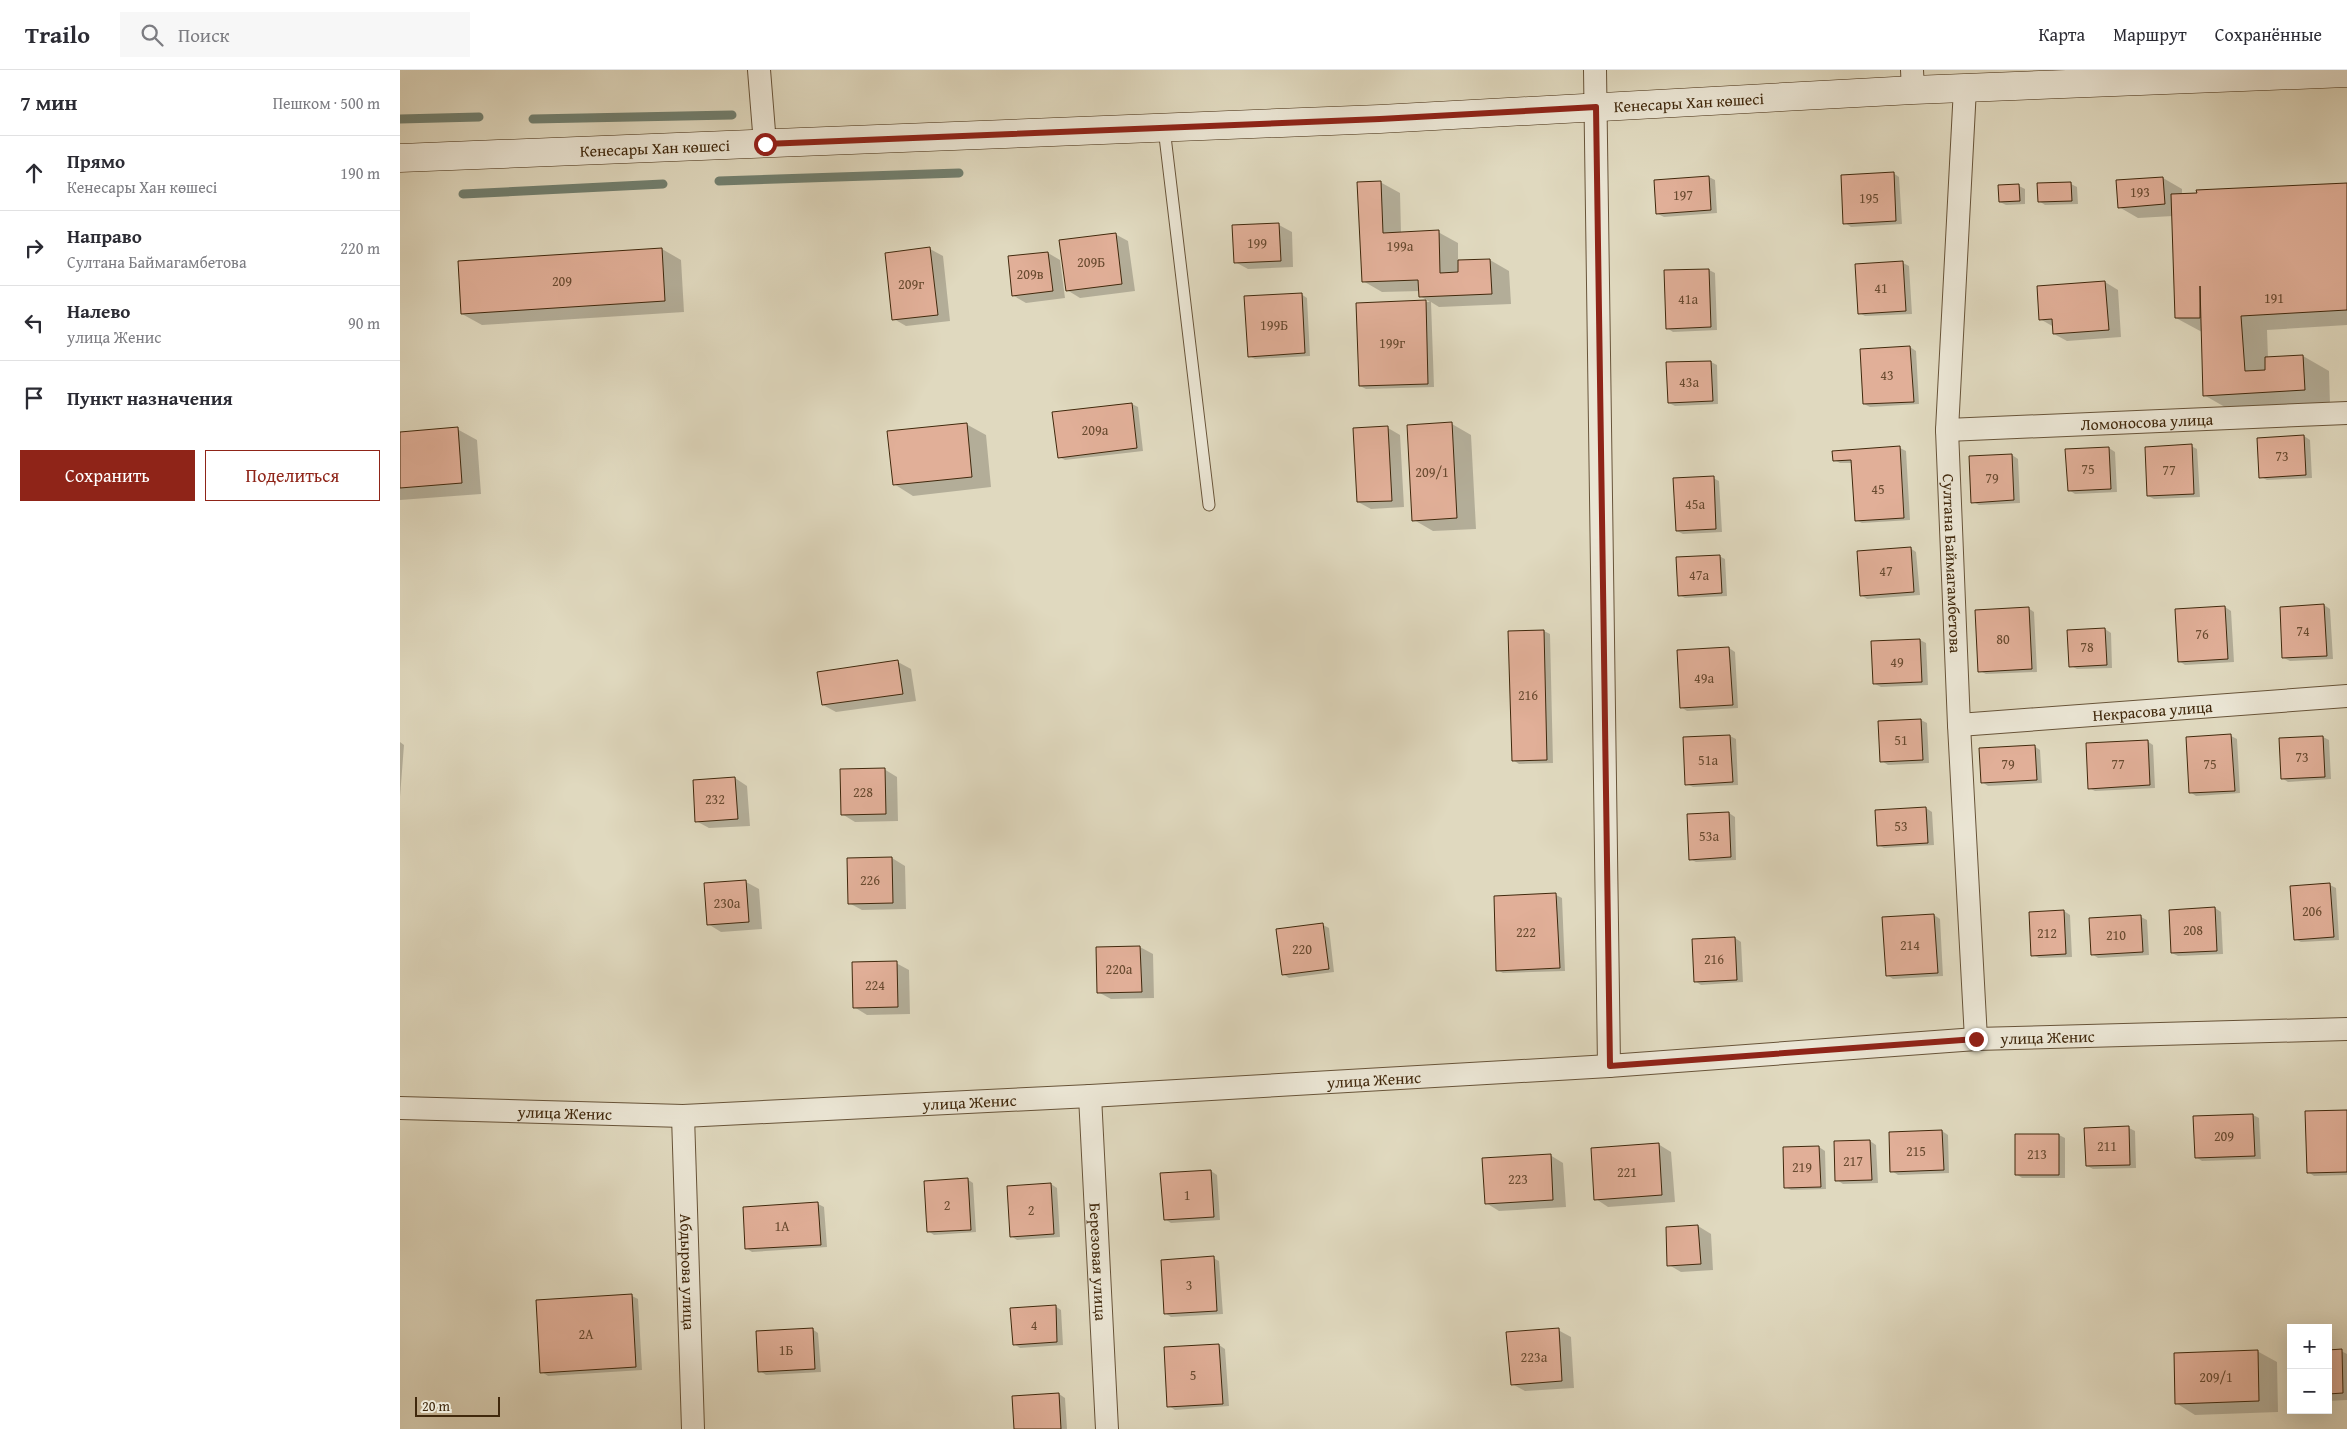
<!DOCTYPE html>
<html lang="ru">
<head>
<meta charset="utf-8">
<style>
	:root { --surface:#fff; --page:#f7f7f7; --text:#2b2b33; --muted:#7c7c81; --line:#e1e1e2; --accent:#8f2418 }
	body { margin:0; font-family:"Gentium Book Plus",serif; background:var(--page); color:var(--text) }
	.controls { position:absolute; right:15px; bottom:15px; display:grid; overflow:hidden; border-radius:0px; box-shadow:0 5px 20px #0002 }
	.controls button { width:45px; height:45px; display:grid; place-items:center; padding:0; border:0; border-bottom:1px solid var(--line); background:var(--surface); color:var(--text); font:25px sans-serif }
	.scale { position:absolute; left:15px; bottom:12px; width:85px; box-sizing:border-box; padding-left:5px; border:2px solid #40280c; border-top:0; font-size:14px; line-height:18px; white-space:nowrap; color:#40280c; -webkit-text-stroke:4px #ebe6d5; paint-order:stroke }
	.stop { position:absolute; width:15px; height:15px; margin:-11px; border:4px solid #8f2418; border-radius:50%; background:#fff }
	.stop.end { background:#8f2418; border-color:#fff; box-shadow:0 1px 5px #0008 }
	.list { margin:0; padding:0; list-style:none }
	h2 { display:flex; justify-content:space-between; align-items:center; height:65px; margin:0; padding:0 20px; font-size:21px }
	h2 small { font-size:16px; font-weight:400; color:var(--muted) }
	.list li { display:grid; grid-template-columns:32px 1fr auto; gap:15px; align-items:center; box-sizing:border-box; height:75px; padding:0 20px; border-top:1px solid var(--line) }
	.list b { display:block; font-size:19px; white-space:nowrap }
	.list p { margin:0; font-size:16px; white-space:nowrap; color:var(--muted) }
	.list em { font-size:16px; font-style:normal; color:var(--muted) }
	.actions { display:flex; gap:10px; padding:15px 20px }
	.actions a { flex:1; padding:11px 0; border:1px solid var(--accent); border-radius:0px; text-align:center; font-size:18px; color:var(--accent) }
	.actions .main { background:var(--accent); color:#fff }
	.icon { flex:none; width:28px; height:28px; fill:none; stroke:currentColor; stroke-width:2; stroke-linecap:round; stroke-linejoin:round }
	.map { position:relative; flex:none; width:1947px; height:1359px; overflow:hidden }
	header { display:flex; align-items:center; gap:30px; box-sizing:border-box; height:70px; padding:0 25px; background:var(--surface); border-bottom:1px solid var(--line) }
	header strong { font-size:24px }
	nav { display:flex; gap:28px; margin-inline-start:auto; font-size:18px }
	.search { width:350px; height:45px; background:var(--page); display:flex; align-items:center; gap:12px; box-sizing:border-box; padding:0 18px; border-radius:0px; color:var(--muted); font-size:19px }
	main { display:flex }
	aside { flex:1; background:var(--surface) }
	.map>svg:first-child { display:block }
	.shadow { fill:#0003 }
	.lines { fill:none; stroke-linecap:round; stroke-linejoin:round }
	.stream { stroke:#728070; stroke-width:9 }
	.building { fill:#e1af98; stroke:#40280c }
	.lane-casing { stroke:#685439; stroke-width:13 }
	.street-casing { stroke:#685439; stroke-width:24 }
	.secondary-casing { stroke:#40280c; stroke-width:29 }
	.lane { stroke:#ebe6d5; stroke-width:11 }
	.street { stroke:#ebe6d5; stroke-width:22 }
	.secondary { stroke:#ebe6d5; stroke-width:28 }
	.route { stroke:#8f2418; stroke-width:6 }
	.labels { text-anchor:middle; stroke-width:4.5; stroke-linejoin:round; paint-order:stroke }
	.number-label { font-size:14px; fill:#684a2f }
	.street-label { font-size:16px; fill:#40280c; stroke:#ebe6d5 }
</style>
</head>
<body>
<header>
<strong>Trailo</strong>
<div class="search"><svg class="icon" aria-label="search" viewBox="0 0 24 24"><circle cx="10" cy="10" r="6"/><path d="M15 15l6 6"/></svg>Поиск</div>
<nav><a>Карта</a><a>Маршрут</a><a>Сохранённые</a></nav>
</header>
<main>
<aside>
<h2>7 мин<small>Пешком · 500 m</small></h2>
<ul class="list">
<li><svg class="icon" aria-label="ahead" viewBox="0 0 24 24"><path d="M12 20V5M6 11l6-6 6 6"/></svg><div><b>Прямо</b><p>Кенесары Хан көшесі</p></div><em>190 m</em></li>
<li><svg class="icon" aria-label="right" viewBox="0 0 24 24"><path d="M7 20v-9h11M14 6l5 5-5 5"/></svg><div><b>Направо</b><p>Султана Баймагамбетова</p></div><em>220 m</em></li>
<li><svg class="icon" aria-label="left" viewBox="0 0 24 24"><path d="M17 20v-9H6M10 6l-5 5 5 5"/></svg><div><b>Налево</b><p>улица Женис</p></div><em>90 m</em></li>
<li><svg class="icon" aria-label="arrive" viewBox="0 0 24 24"><path d="M6 21V4h12l-3 4 3 4H6"/></svg><div><b>Пункт назначения</b></div></li>
</ul>
<div class="actions"><a class="main">Сохранить</a><a>Поделиться</a></div>
</aside>
<div class="map">
<svg width="1947" height="1359" viewBox="0 0 1947 1359">
	<rect width="100%" height="100%" fill="#e0d9bf"/>
	<filter id="stains"><feTurbulence type="fractalNoise" baseFrequency=".004" numOctaves="4"/><feColorMatrix values="0 0 0 0 .2 0 0 0 0 .09 0 0 0 0 .02 0 0 0 .5 -.17"/></filter>
	<radialGradient id="worn" r=".72"><stop offset=".6" stop-color="#630" stop-opacity="0"/><stop offset="1" stop-color="#630" stop-opacity=".3"/></radialGradient>
	<!-- shadow -->
	<path class="shadow" d="M1493 103 1499 107 1502 154 1451 157 1445 153Z
		M1309 107 1315 110 1317 143 1264 147 1258 144Z
		M1763 108 1782 119V125L1947 115V255L1867 260 1868 288 1903 286 1929 301 1930 334 1830 340 1804 325 1802 262 1776 248 1773 146 1738 148 1719 137Z
		M980 112 1000 123 1001 163 1038 162 1058 173V191L1090 190 1109 201 1111 234 1039 237 1031 232 1034 317 966 319 960 316 957 234 1030 232 1020 226V221L982 222 963 211Z
		M1639 114H1671L1677 117 1678 134 1645 135 1639 131Z
		M1619 116 1625 119V134L1606 135 1600 132Z
		M879 155 892 162 893 197 848 199 835 192Z
		M715 164 728 171 735 221 680 228 667 220Z
		M262 179 281 190 284 242 82 255 62 244Z
		M530 179 543 186 550 251 506 256 494 249Z
		M648 183 660 190 665 228 626 233 614 226Z
		M1503 193 1509 196 1512 244 1465 246 1459 243 1457 195Z
		M1309 200 1315 203 1317 260 1273 262 1267 258Z
		M1705 212 1718 220 1721 267 1667 271 1654 264V257L1640 249Z
		M901 224 907 228 910 286 855 289 849 286Z
		M1510 277 1516 281 1519 334 1470 337 1464 334Z
		M1311 292 1317 295 1318 334 1275 336 1269 333Z
		M732 334 738 337 743 381 665 390 659 387Z
		M566 354 586 365 591 417 513 426 494 414Z
		M1052 354 1071 365 1076 459 1033 461 1014 450Z
		M988 358 1000 365 1004 437 971 439 958 432Z
		M57 359 77 370 81 424 0 430V363Z
		M1904 366 1910 370 1912 408 1867 410 1861 407Z
		M1791 376 1797 379 1800 427 1754 429 1748 426Z
		M1500 378 1506 381 1510 450 1462 453 1456 450 1453 393H1440L1434 390Z
		M1709 378 1715 382 1717 422 1675 424 1669 420Z
		M1612 385 1618 389 1620 433 1579 435 1573 432Z
		M1313 408 1319 411 1322 462 1283 464 1277 461Z
		M1510 478 1516 482 1520 525 1467 529 1461 525Z
		M1319 486 1325 489 1327 526 1285 528 1279 525Z
		M1924 535 1930 539 1933 589 1890 591 1884 588 1881 538Z
		M1825 537 1831 541 1834 592 1785 595 1779 591Z
		M1628 538 1634 542 1637 602 1586 604 1580 601Z
		M1705 559 1711 563 1712 598 1677 599 1671 596Z
		M1144 561 1150 564 1153 693 1119 694 1113 690 1109 562Z
		M1520 570 1526 573 1528 615 1481 617 1475 614Z
		M1329 578 1335 582 1338 638 1287 641 1281 637Z
		M498 592 511 599 516 631 436 642 423 635Z
		M1521 650 1527 653 1529 693 1488 695 1482 691 1479 652Z
		M1330 666 1336 669 1338 715 1293 717 1287 714Z
		M1831 666 1837 669 1840 723 1796 726 1790 722 1787 668Z
		M1923 667 1929 670 1931 709 1888 712 1882 708Z
		M1747 671 1753 675 1755 718 1695 721 1689 718Z
		M0 672 4 675 0 727Z
		M1634 676 1640 680 1642 713 1588 716 1582 712Z
		M484 699 497 707 498 751 455 752 442 744Z
		M335 708 347 716 350 756 309 758 296 751Z
		M1526 738 1532 742 1534 775 1484 778 1478 775 1476 741Z
		M1329 743 1335 747 1336 790 1296 792 1290 789Z
		M492 788 505 796 506 839 462 840 449 833V789Z
		M346 812 359 819 362 859 321 862 308 854 305 814Z
		M1930 815 1936 818 1939 870 1901 872 1895 869Z
		M1156 825 1162 828 1165 901 1103 903 1097 900 1095 827Z
		M1815 838 1821 842 1823 884 1778 886 1772 883Z
		M1664 841 1670 845 1672 887 1639 888 1633 885Z
		M1534 845 1540 849 1543 906 1493 909 1487 905Z
		M1741 847 1747 850 1749 885 1698 888 1692 884Z
		M923 855 929 858 934 902 889 908 883 904Z
		M1335 868 1341 872 1343 912 1301 915 1295 911Z
		M740 877 753 884 754 928 711 929 698 922Z
		M496 893 509 900 510 944 467 945 454 937Z
		M1947 1041V1105L1914 1106 1908 1102Z
		M1853 1045 1859 1048 1861 1089 1802 1091 1796 1087Z
		M1729 1058 1735 1061 1736 1098 1693 1099 1687 1096Z
		M1542 1061 1548 1065 1549 1103 1498 1105 1492 1101Z
		M1616 1065H1659L1665 1068V1108H1622L1616 1104Z
		M1470 1071 1476 1075 1478 1113 1443 1114 1437 1110 1436 1072Z
		M1258 1074 1271 1082 1275 1132 1208 1137 1196 1129Z
		M1419 1077 1425 1081 1426 1119 1391 1120 1385 1117Z
		M1150 1085 1163 1093 1166 1137 1099 1141 1086 1133Z
		M811 1101 817 1105 820 1150 771 1153 765 1149Z
		M567 1109 573 1113 576 1162 534 1165 528 1161Z
		M651 1114 657 1118 660 1167 617 1170 611 1166Z
		M418 1134 424 1137 427 1177 352 1182 346 1178Z
		M1298 1156 1311 1164 1313 1200 1281 1202 1269 1195 1267 1158Z
		M813 1188 819 1191 823 1244 771 1247 765 1243Z
		M232 1226 238 1229 242 1300 148 1306 142 1302Z
		M655 1236 661 1240 663 1275 620 1278 614 1274Z
		M412 1259 418 1263 421 1302 366 1305 360 1301Z
		M1158 1260 1171 1267 1174 1318 1125 1321 1112 1314Z
		M819 1275 825 1279 829 1336 775 1340 769 1336Z
		M1857 1281 1877 1292 1878 1342 1795 1345 1776 1333Z
		M1928 1281H1941L1947 1284V1330L1928 1331Z
		M659 1324 665 1328 667 1359H615Z"/>
	<g class="lines">
		<!-- stream -->
		<path class="stream" d="M0 49 79 47
			M133 49 332 45
			M319 111 559 103
			M63 124 263 114"/>
	</g>
	<!-- building -->
	<path class="building" d="M1494 102 1496 151 1443 154 1441 105Z
		M1309 106 1311 140 1256 144 1254 110Z
		M1763 107 1765 134 1718 138 1716 110Z
		M981 111 983 163 1039 160 1040 203 1058 202V190L1090 189 1092 224 1019 227 1018 210 962 212 957 112Z
		M1671 112 1672 131 1638 132 1637 113Z
		M1947 113V240L1841 246 1845 301 1865 300V287L1903 285 1905 320 1803 326 1800 216V248H1775L1771 124 1797 123 1796 120Z
		M1619 114 1620 131 1599 132 1598 115Z
		M879 153 881 191 834 193 832 155Z
		M716 163 722 214 666 221 659 170Z
		M530 177 538 245 492 250 485 183Z
		M262 178 265 231 61 244 58 191Z
		M648 182 653 221 612 226 608 186Z
		M1503 191 1506 241 1458 244 1455 194Z
		M1309 199 1311 257 1266 259 1264 200Z
		M1705 211 1709 260 1653 264 1652 249 1639 250 1637 216Z
		M902 223 905 283 848 287 844 226Z
		M1026 230 1028 314 959 316 956 233Z
		M1510 276 1514 332 1463 334 1460 279Z
		M1311 291 1313 331 1268 333 1266 292Z
		M732 333 737 378 658 388 652 342Z
		M1052 352 1057 448 1012 451 1007 355Z
		M567 353 572 407 493 415 487 361Z
		M988 356 992 431 957 432 953 358Z
		M58 357 62 413 0 418V362Z
		M1904 365 1906 405 1859 408 1857 368Z
		M1792 374 1794 424 1747 426 1745 377Z
		M1500 376 1504 448 1455 451 1451 390 1433 391 1432 381Z
		M1709 377 1711 419 1668 421 1665 379Z
		M1612 384 1614 430 1571 433 1569 386Z
		M1314 406 1316 459 1276 461 1273 408Z
		M1511 477 1514 522 1460 526 1457 481Z
		M1320 485 1322 523 1278 526 1276 487Z
		M1924 534 1927 586 1882 588 1880 537Z
		M1825 536 1828 589 1778 592 1775 539Z
		M1629 537 1632 599 1578 602 1575 540Z
		M1705 558 1707 595 1669 597 1667 560Z
		M1144 560 1147 690 1112 691 1108 561Z
		M1520 569 1522 612 1473 614 1471 571Z
		M1329 577 1333 635 1280 638 1277 580Z
		M498 590 503 624 422 635 417 602Z
		M1521 649 1523 690 1480 692 1478 651Z
		M1831 664 1835 721 1789 723 1786 667Z
		M1330 665 1333 712 1285 715 1283 667Z
		M1923 666 1925 707 1881 709 1879 668Z
		M1748 670 1750 715 1688 719 1686 673Z
		M1635 675 1637 710 1581 713 1579 678Z
		M485 698 486 744 441 745 440 699Z
		M335 707 338 749 295 752 293 710Z
		M1526 737 1528 773 1477 776 1475 740Z
		M1329 742 1331 787 1289 790 1287 744Z
		M492 787 493 833 448 834 447 788Z
		M346 810 349 852 307 855 304 813Z
		M1930 813 1934 867 1894 870 1890 816Z
		M1156 823 1160 898 1096 901 1094 826Z
		M1815 837 1817 881 1771 883 1769 840Z
		M1664 840 1666 884 1631 886 1629 842Z
		M1534 844 1538 903 1486 906 1482 847Z
		M1741 845 1743 882 1691 885 1689 848Z
		M923 853 929 899 882 905 876 859Z
		M1335 867 1337 910 1294 912 1292 869Z
		M740 876 742 922 697 923 696 877Z
		M497 891 498 937 453 938 452 892Z
		M1947 1040V1102L1907 1103 1905 1041Z
		M1853 1044 1855 1086 1795 1088 1793 1046Z
		M1729 1056 1730 1095 1686 1096 1684 1058Z
		M1542 1060 1544 1100 1490 1102 1489 1062Z
		M1615 1064H1659V1105H1615Z
		M1470 1070 1472 1110 1435 1111 1434 1071Z
		M1259 1073 1262 1125 1194 1130 1191 1078Z
		M1419 1076 1421 1117 1384 1118 1383 1077Z
		M1151 1084 1153 1130 1085 1134 1082 1088Z
		M811 1100 814 1147 764 1150 760 1103Z
		M568 1108 571 1160 527 1162 524 1111Z
		M651 1113 654 1164 610 1167 607 1116Z
		M418 1132 421 1175 345 1179 343 1137Z
		M1298 1155 1301 1194 1267 1196 1266 1157Z
		M814 1186 817 1241 764 1244 761 1190Z
		M232 1224 236 1297 140 1303 136 1230Z
		M656 1235 657 1272 613 1275 610 1238Z
		M413 1258 415 1299 358 1302 356 1261Z
		M1159 1258 1162 1311 1111 1315 1106 1262Z
		M819 1274 823 1334 767 1337 764 1277Z
		M1942 1279 1943 1323 1928 1324V1280Z
		M1858 1280 1859 1331 1775 1334 1774 1283Z
		M659 1323 661 1359H614L612 1326Z"/>
	<g class="lines">
		<defs>
			<path id="lane" d="M764 58 809 435"/>
			<g id="street">
				<path d="M359 0 365 74"/>
				<path d="M1195 0 1209 996"/>
				<path d="M1512 0 1513 20"/>
				<path id="s1" d="M1565 18 1547 360 1559 655 1576 969"/>
				<path id="s2" d="M1547 360 1947 343"/>
				<path id="s3" d="M1559 655 1947 626"/>
				<path id="s4" d="M690 1026 707 1359"/>
				<path id="s5" d="M0 1038 283 1046 690 1026 1209 996 1576 969 1947 959"/>
				<path id="s6" d="M283 1046 293 1359"/>
			</g>
			<g id="secondary">
				<path id="s7" d="M0 88 980 49 1513 20 1947 3"/>
			</g>
		</defs>
		<!-- lane casing -->
		<use href="#lane" class="lane-casing"/>
		<!-- street casing -->
		<use href="#street" class="street-casing"/>
		<!-- secondary casing -->
		<use href="#secondary" class="secondary-casing"/>
		<!-- lane -->
		<use href="#lane" class="lane"/>
		<!-- street -->
		<use href="#street" class="street"/>
		<!-- secondary -->
		<use href="#secondary" class="secondary"/>
	</g>
	<g class="lines">
		<!-- route -->
		<path class="route" d="M365 74 980 49 1196 37 1210 996 1576 969"/>
	</g>
	<g class="labels">
		<!-- number labels -->
		<g class="number-label">
			<text x="1740" y="127">193</text>
			<text x="1283" y="130">197</text>
			<text x="1469" y="133">195</text>
			<text x="857" y="178">199</text>
			<text x="1000" y="181">199а</text>
			<text x="691" y="197">209Б</text>
			<text x="630" y="209">209в</text>
			<text x="162" y="216">209</text>
			<text x="511" y="219">209г</text>
			<text x="1481" y="223">41</text>
			<text x="1874" y="233">191</text>
			<text x="1288" y="234">41а</text>
			<text x="874" y="260">199Б</text>
			<text x="992" y="278">199г</text>
			<text x="1487" y="310">43</text>
			<text x="1289" y="317">43а</text>
			<text x="695" y="365">209а</text>
			<text x="1882" y="391">73</text>
			<text x="1688" y="404">75</text>
			<text x="1769" y="405">77</text>
			<text x="1032" y="407">209/1</text>
			<text x="1592" y="413">79</text>
			<text x="1478" y="424">45</text>
			<text x="1295" y="439">45а</text>
			<text x="1486" y="506">47</text>
			<text x="1299" y="510">47а</text>
			<text x="1903" y="566">74</text>
			<text x="1802" y="569">76</text>
			<text x="1603" y="574">80</text>
			<text x="1687" y="582">78</text>
			<text x="1497" y="597">49</text>
			<text x="1304" y="613">49а</text>
			<text x="1128" y="630">216</text>
			<text x="1501" y="675">51</text>
			<text x="1902" y="692">73</text>
			<text x="1308" y="695">51а</text>
			<text x="1608" y="699">79</text>
			<text x="1718" y="699">77</text>
			<text x="1810" y="699">75</text>
			<text x="463" y="727">228</text>
			<text x="315" y="734">232</text>
			<text x="1501" y="761">53</text>
			<text x="1309" y="771">53а</text>
			<text x="470" y="815">226</text>
			<text x="327" y="838">230а</text>
			<text x="1912" y="846">206</text>
			<text x="1793" y="865">208</text>
			<text x="1126" y="867">222</text>
			<text x="1647" y="868">212</text>
			<text x="1716" y="870">210</text>
			<text x="1510" y="880">214</text>
			<text x="902" y="884">220</text>
			<text x="1314" y="894">216</text>
			<text x="719" y="904">220а</text>
			<text x="475" y="920">224</text>
			<text x="1824" y="1071">209</text>
			<text x="1707" y="1081">211</text>
			<text x="1516" y="1086">215</text>
			<text x="1637" y="1089">213</text>
			<text x="1453" y="1096">217</text>
			<text x="1402" y="1102">219</text>
			<text x="1227" y="1107">221</text>
			<text x="1118" y="1114">223</text>
			<text x="787" y="1130">1</text>
			<text x="547" y="1140">2</text>
			<text x="631" y="1145">2</text>
			<text x="382" y="1161">1А</text>
			<text x="789" y="1220">3</text>
			<text x="634" y="1260">4</text>
			<text x="186" y="1269">2А</text>
			<text x="386" y="1285">1Б</text>
			<text x="1134" y="1292">223а</text>
			<text x="793" y="1310">5</text>
			<text x="1816" y="1312">209/1</text>
		</g>
		<!-- street labels -->
		<g class="street-label">
			<text dy="6" stroke="none"><textPath href="#s7" startOffset="1290">Кенесары Хан көшесі</textPath></text>
			<text dy="6" stroke="none"><textPath href="#s7" startOffset="255">Кенесары Хан көшесі</textPath></text>
			<text dy="6" stroke="none"><textPath href="#s2" startOffset="200">Ломоносова улица</textPath></text>
			<text dy="6" stroke="none"><textPath href="#s1" startOffset="476">Султана Баймагамбетова</textPath></text>
			<text dy="6" stroke="none"><textPath href="#s3" startOffset="194">Некрасова улица</textPath></text>
			<text dy="6" stroke="none"><textPath href="#s5" startOffset="1650">улица Женис</textPath></text>
			<text dy="6" stroke="none"><textPath href="#s5" startOffset="975">улица Женис</textPath></text>
			<text dy="6" stroke="none"><textPath href="#s5" startOffset="570">улица Женис</textPath></text>
			<text dy="6" stroke="none"><textPath href="#s5" startOffset="165">улица Женис</textPath></text>
			<text dy="6" stroke="none"><textPath href="#s4" startOffset="166">Березовая улица</textPath></text>
			<text dy="6" stroke="none"><textPath href="#s6" startOffset="156">Абдырова улица</textPath></text>
		</g>
	</g>
	<rect width="100%" height="100%" filter="url(#stains)"/>
	<rect width="100%" height="100%" fill="url(#worn)"/>
</svg>
<div class="controls">
<button>+</button>
<button>−</button>
</div>
<div class="scale">20 m</div>
<div class="stop" style="left:365px;top:74px"></div>
<div class="stop end" style="left:1576px;top:969px"></div>
</div>
</main>
</body>
</html>
